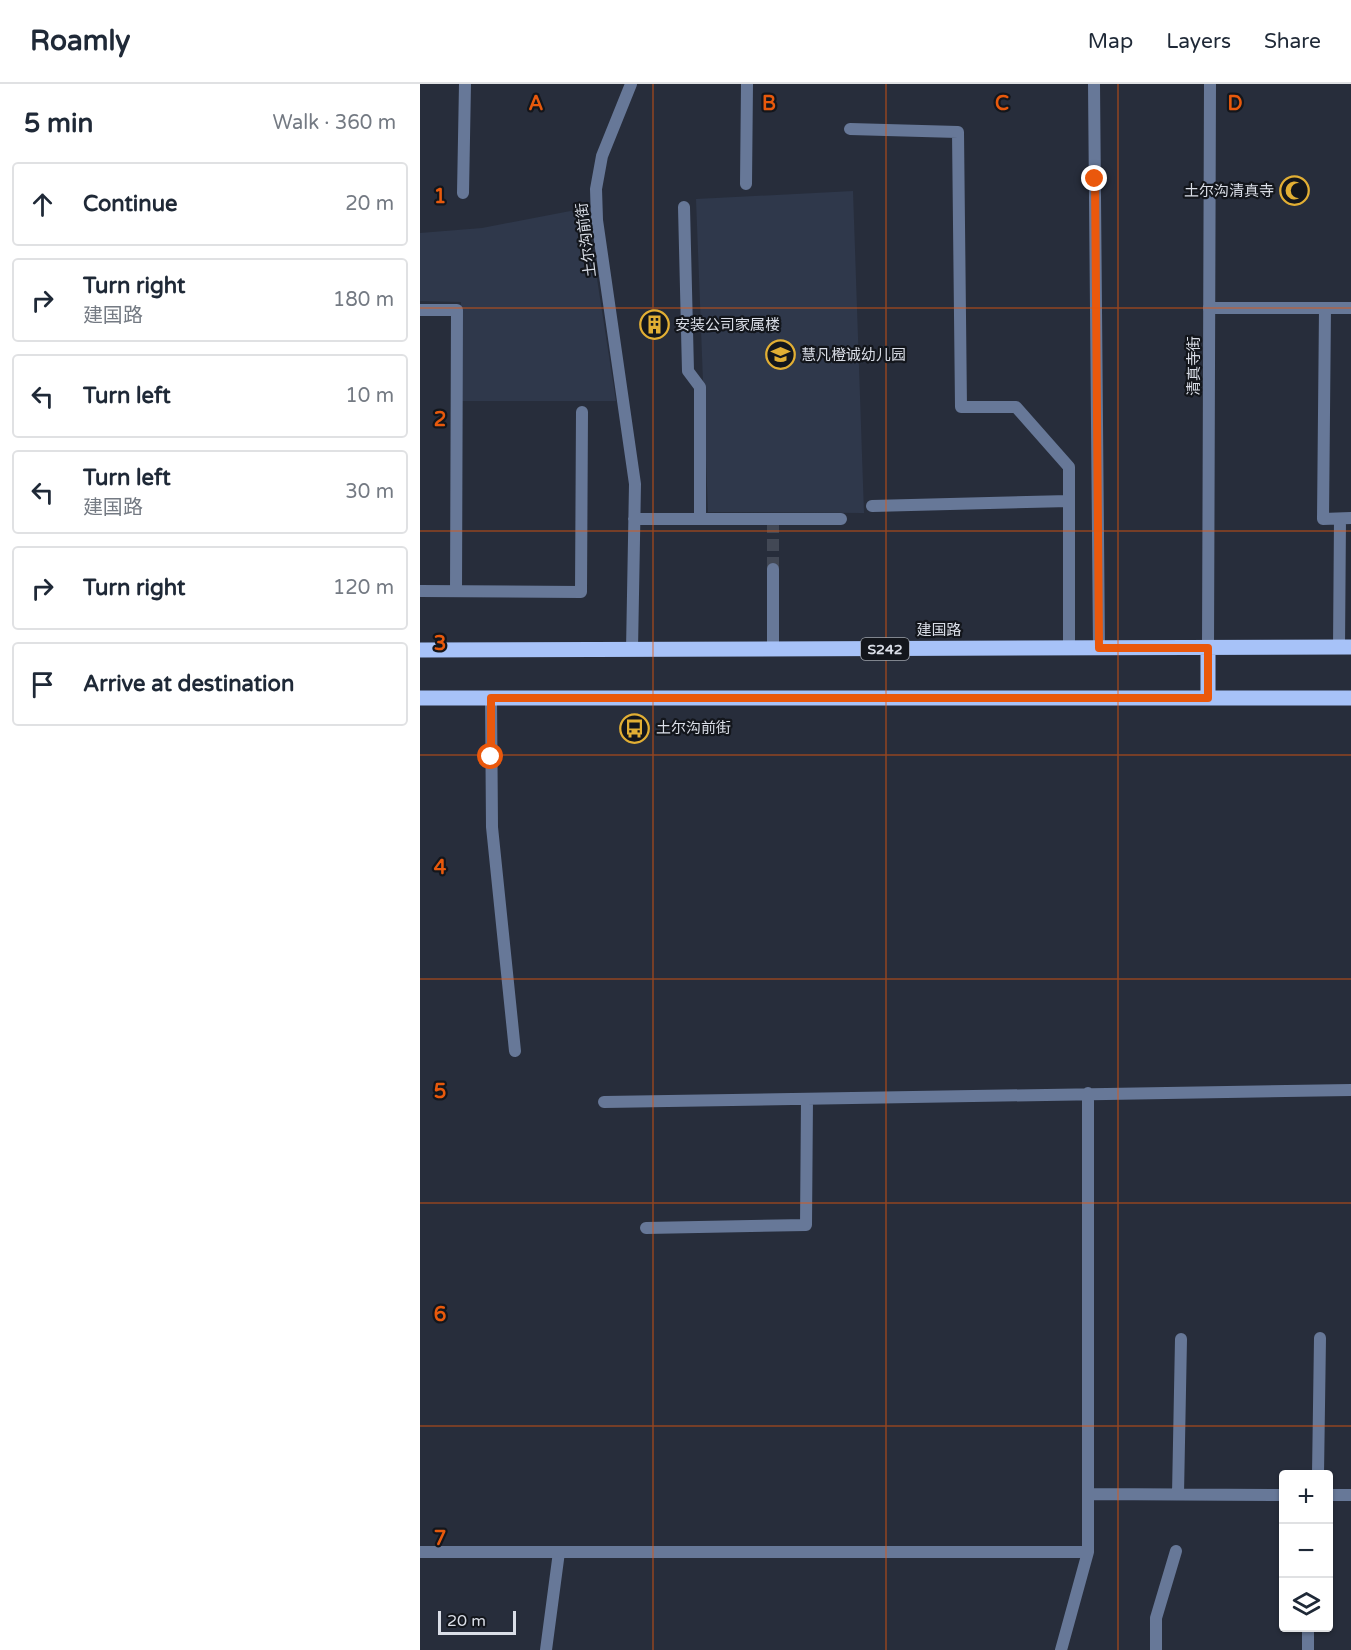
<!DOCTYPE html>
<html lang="en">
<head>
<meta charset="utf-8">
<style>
	:root { --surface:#fff; --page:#f6f6f7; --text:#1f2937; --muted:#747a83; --line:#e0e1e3 }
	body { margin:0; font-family:"Varela Round","Noto Sans SC",sans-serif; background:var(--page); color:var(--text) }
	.controls { position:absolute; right:18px; bottom:18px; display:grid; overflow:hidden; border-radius:6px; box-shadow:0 2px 4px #0004 }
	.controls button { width:54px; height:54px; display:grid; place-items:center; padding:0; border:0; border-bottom:2px solid var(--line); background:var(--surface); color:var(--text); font:30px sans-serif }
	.scale { position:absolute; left:18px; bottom:15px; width:78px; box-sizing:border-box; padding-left:6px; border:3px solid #dadee7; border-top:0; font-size:16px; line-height:21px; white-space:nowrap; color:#dadee7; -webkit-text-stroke:4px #13161c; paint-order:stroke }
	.stop { position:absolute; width:18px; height:18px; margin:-14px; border:4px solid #ea580c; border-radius:50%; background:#fff }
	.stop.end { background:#ea580c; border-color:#fff; box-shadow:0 2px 6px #0008 }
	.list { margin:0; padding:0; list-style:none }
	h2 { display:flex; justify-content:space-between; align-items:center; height:78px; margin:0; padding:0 24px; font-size:26px }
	h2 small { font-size:20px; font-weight:400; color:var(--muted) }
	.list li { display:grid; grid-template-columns:39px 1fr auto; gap:18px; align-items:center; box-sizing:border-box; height:84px; margin:0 12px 12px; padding:0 12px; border:2px solid var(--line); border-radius:6px }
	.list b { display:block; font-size:22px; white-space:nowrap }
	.list p { margin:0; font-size:20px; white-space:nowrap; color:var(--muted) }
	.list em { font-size:20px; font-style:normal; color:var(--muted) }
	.icon { flex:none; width:33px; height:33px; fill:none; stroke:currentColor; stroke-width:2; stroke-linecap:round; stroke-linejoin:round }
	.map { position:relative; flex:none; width:931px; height:1566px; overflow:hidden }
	header { display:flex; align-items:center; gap:36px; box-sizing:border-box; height:84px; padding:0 30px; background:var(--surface); border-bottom:2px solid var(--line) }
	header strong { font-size:28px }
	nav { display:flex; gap:33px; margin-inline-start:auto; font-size:21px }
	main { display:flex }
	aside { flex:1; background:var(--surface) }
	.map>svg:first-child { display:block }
	.built { fill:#2f384b }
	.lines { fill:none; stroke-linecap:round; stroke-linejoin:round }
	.minor-tunnel { stroke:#424855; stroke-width:12; stroke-dasharray:12 6; stroke-linecap:butt }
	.service { stroke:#677898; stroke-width:12 }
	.minor { stroke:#677898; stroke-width:12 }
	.tertiary { stroke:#677898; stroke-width:12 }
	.primary { stroke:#a7c2f8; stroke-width:15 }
	.route { stroke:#ea580c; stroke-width:8 }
	.grid { fill:none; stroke:#e8590c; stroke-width:1.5; stroke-opacity:0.55 }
	.labels { text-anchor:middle; stroke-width:4.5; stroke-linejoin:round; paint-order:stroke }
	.shield { fill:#13161c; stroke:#9ea2aa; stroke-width:1.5 }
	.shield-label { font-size:14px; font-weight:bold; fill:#dadee7 }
	.poi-label { font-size:15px; fill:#dadee7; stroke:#13161c; text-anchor:start }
	.street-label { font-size:15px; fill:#dadee7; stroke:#13161c }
	.grid-label { font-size:20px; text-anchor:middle; font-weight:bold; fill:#e8590c; stroke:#13161c; stroke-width:4.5; stroke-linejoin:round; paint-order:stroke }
</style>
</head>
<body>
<header>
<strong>Roamly</strong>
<nav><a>Map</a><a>Layers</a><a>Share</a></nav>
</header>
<main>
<aside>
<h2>5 min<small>Walk · 360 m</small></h2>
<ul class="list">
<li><svg class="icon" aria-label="ahead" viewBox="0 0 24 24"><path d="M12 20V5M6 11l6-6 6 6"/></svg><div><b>Continue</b></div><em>20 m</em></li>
<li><svg class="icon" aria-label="right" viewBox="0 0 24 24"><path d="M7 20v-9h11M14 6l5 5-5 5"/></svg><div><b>Turn right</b><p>建国路</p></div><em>180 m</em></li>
<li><svg class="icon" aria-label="left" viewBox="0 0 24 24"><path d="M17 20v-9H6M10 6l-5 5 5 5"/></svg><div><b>Turn left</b></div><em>10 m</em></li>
<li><svg class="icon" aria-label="left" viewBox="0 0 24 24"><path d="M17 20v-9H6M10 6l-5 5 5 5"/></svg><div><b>Turn left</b><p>建国路</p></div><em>30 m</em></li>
<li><svg class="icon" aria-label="right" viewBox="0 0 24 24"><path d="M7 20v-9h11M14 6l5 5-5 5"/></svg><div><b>Turn right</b></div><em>120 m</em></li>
<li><svg class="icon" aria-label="arrive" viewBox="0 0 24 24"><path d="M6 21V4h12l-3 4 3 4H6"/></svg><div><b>Arrive at destination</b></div></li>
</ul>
</aside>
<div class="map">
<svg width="931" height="1566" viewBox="0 0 931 1566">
	<rect width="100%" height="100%" fill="#272d3b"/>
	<!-- built -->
	<path class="built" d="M433 107 444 429 288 428 276 115Z
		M166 124 196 317H41V218L0 217V149L62 144Z"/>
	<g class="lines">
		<!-- minor-tunnel -->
		<path class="minor-tunnel" d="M353 485V437"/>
		<!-- service -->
		<path class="service" d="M430 45 538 48 541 323H596L649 383V564
			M452 422 649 417
			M71 614 72 743 95 967
			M184 1018 931 1006
			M226 1144 386 1141 387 1015
			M898 1390 900 1254
			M668 1410 864 1411
			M758 1410 761 1255
			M908 1411H931
			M0 1468H668V1009
			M126 1566 139 1468
			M641 1566 668 1468"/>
		<!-- minor -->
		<path class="minor" d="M211 0 182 72 176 105 177 136 215 400 212 566
			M674 0 679 564
			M326 100 327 0
			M43 109 45 0
			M264 123 268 287 280 303V435
			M789 224H931
			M905 224 903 435 931 434
			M0 226H37L36 507
			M214 435H421
			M353 485V565
			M0 507 161 508 162 328
			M919 563 920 435
			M888 1544V1566
			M736 1566V1534L756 1467"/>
		<!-- tertiary -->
		<path class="tertiary" d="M788 564 790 0"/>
		<!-- primary -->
		<path class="primary" d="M0 566 931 563
			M0 614H931
			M788 614V564"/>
	</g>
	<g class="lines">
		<!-- route -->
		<path class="route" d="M71 673V614H788V564H679L675 95"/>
	</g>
	<!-- grid -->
	<path class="grid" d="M233 0V1566M466 0V1566M698 0V1566M0 224H931M0 447H931M0 671H931M0 895H931M0 1119H931M0 1342H931"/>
	<!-- icons -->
	<defs>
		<symbol id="mosque-ring" viewBox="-11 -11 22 22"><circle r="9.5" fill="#13161c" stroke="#e2af34" stroke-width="1.5"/><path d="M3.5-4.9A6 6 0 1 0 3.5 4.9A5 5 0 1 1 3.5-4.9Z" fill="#e2af34"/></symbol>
		<symbol id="building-ring" viewBox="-11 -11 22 22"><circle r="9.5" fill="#13161c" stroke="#e2af34" stroke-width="1.5"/><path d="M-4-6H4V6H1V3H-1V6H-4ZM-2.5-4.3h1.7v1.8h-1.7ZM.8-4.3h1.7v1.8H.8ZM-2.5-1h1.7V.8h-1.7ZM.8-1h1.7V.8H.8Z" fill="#e2af34"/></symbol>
		<symbol id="school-ring" viewBox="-11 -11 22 22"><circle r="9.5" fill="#13161c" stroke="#e2af34" stroke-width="1.5"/><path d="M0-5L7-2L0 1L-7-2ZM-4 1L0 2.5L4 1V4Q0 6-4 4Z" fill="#e2af34"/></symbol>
		<symbol id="bus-ring" viewBox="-11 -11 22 22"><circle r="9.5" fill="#13161c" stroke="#e2af34" stroke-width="1.5"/><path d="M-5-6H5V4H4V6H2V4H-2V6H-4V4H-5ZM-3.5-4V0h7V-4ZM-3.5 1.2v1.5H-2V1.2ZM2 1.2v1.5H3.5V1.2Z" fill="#e2af34"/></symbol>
	</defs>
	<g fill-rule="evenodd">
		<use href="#mosque-ring" x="858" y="90" width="33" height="33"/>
		<use href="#building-ring" x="218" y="224" width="33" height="33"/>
		<use href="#school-ring" x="344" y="254" width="33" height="33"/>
		<use href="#bus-ring" x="198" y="628" width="33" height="33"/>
	</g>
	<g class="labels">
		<!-- shield labels -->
		<rect class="shield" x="441" y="554" width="48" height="22" rx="4.5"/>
		<g class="shield-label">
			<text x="465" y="570">S242</text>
		</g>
		<!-- poi labels -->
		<g class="poi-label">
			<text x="854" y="112" text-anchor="end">土尔沟清真寺</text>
			<text x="255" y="246">安装公司家属楼</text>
			<text x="381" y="276">慧凡橙诚幼儿园</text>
			<text x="236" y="649">土尔沟前街</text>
		</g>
		<!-- street labels -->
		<g class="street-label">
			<text transform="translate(166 156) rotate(-97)" y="5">土尔沟前街</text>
			<text transform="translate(774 282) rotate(-90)" y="5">清真寺街</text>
			<text x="519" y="551">建国路</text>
		</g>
	</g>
	<g class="grid-label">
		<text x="116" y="26">A</text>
		<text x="349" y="26">B</text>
		<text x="582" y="26">C</text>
		<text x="815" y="26">D</text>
		<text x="20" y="119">1</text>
		<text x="20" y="342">2</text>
		<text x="20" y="566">3</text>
		<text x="20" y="790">4</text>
		<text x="20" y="1014">5</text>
		<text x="20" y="1237">6</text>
		<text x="20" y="1461">7</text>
	</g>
</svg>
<div class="controls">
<button>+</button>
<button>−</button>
<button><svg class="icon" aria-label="layers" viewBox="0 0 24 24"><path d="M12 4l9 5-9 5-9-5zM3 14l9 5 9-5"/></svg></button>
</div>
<div class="scale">20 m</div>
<div class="stop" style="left:71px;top:673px"></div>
<div class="stop end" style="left:675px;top:95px"></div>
</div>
</main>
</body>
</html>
